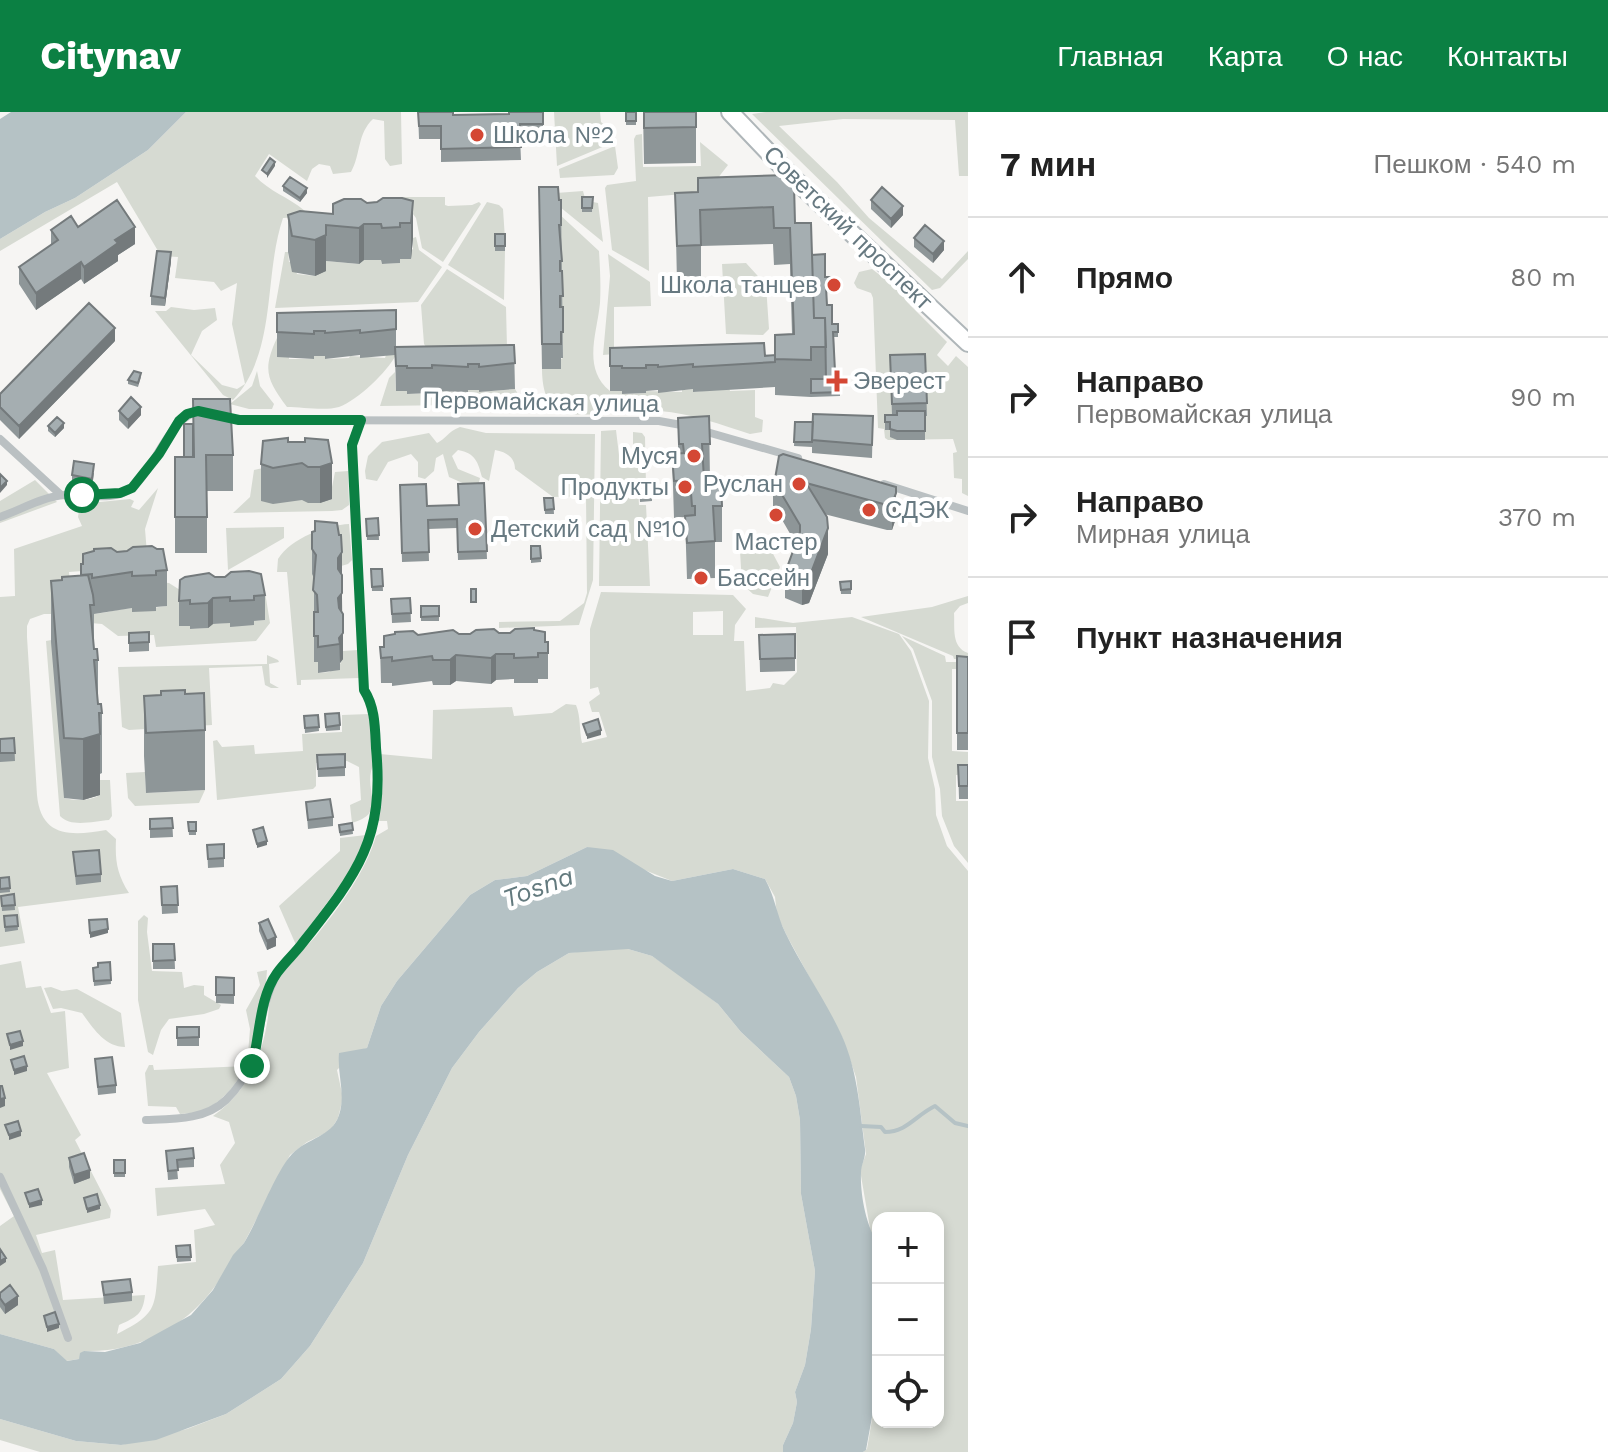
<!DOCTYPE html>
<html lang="ru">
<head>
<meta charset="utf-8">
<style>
	:root { --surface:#fff; --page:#f2f2f2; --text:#222; --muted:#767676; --line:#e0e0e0; --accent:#0b8043 }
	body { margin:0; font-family:"Work Sans",sans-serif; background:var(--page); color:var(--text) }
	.controls { position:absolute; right:24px; bottom:24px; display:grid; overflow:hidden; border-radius:16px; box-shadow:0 4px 12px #0003 }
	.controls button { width:72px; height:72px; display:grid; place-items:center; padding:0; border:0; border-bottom:2px solid var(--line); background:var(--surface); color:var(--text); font:40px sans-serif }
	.stop { position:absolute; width:24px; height:24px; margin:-18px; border:6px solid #0b8043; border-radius:50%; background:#fff }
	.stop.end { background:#0b8043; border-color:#fff; box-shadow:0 2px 8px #0008 }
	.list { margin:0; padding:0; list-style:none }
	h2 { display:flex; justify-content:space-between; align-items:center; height:104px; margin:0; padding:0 32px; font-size:34px }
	h2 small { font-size:26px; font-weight:400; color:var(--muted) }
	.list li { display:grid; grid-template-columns:52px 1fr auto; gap:24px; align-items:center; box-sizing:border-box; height:120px; padding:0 32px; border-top:2px solid var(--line) }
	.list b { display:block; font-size:30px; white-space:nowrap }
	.list p { margin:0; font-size:26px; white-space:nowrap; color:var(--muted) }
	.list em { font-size:26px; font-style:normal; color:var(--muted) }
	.icon { flex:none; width:44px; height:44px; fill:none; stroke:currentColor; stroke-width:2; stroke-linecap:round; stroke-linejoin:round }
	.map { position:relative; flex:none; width:968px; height:1340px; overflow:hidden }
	header { display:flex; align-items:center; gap:48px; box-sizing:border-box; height:112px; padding:0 40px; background:var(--accent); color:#fff }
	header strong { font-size:38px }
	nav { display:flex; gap:44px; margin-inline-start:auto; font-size:28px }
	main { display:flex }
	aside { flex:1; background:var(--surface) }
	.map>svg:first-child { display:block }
	.green { fill:#d6dad2; fill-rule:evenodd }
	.water { fill:#b5c2c5 }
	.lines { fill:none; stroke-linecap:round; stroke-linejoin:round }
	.stream { stroke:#b5c2c5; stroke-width:4 }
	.secondary-casing { stroke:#afb6b9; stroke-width:20 }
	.minor { stroke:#bac0c2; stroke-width:8 }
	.secondary { stroke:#fff; stroke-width:16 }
	.wall { fill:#8e9698 }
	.shaded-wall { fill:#747a7c }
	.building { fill:#a5aeb1; stroke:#747a7c; stroke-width:2 }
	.route { stroke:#0b8043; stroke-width:10 }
	.poi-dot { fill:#d44734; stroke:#fff; stroke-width:3 }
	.labels { text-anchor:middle; stroke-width:8; stroke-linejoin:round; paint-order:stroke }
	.poi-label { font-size:24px; fill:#677981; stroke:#fff; text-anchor:start }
	.street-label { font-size:24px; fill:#677981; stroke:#fff }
	.water-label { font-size:26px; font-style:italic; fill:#637a7e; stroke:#fff }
</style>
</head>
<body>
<header>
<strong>Citynav</strong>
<nav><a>Главная</a><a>Карта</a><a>О нас</a><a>Контакты</a></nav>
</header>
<main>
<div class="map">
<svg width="968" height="1340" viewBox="0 0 968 1340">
	<rect width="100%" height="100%" fill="#f6f5f3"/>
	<!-- green -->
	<path class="green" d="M186 0H401L402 52 390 54 385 47 384 9 373 7C357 22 361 42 351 60L333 62 330 54 319 52 312 57 307 69 269 42 255 64C270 80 287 84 305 99L298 105 283 106C263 165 278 239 233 288L223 283 155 199H166L171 195 194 198 215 196 217 208 202 219 191 243 222 273 237 277 245 272 232 212 237 171 221 179 214 170 175 166 178 145 161 144 117 70 0 139V127L45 100 75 86 148 38Z
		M554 0H600L601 10 613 21 612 31 557 54Z
		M766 0H968V64H959L955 8 843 7 779 14 837 70 869 106 942 167 968 139V147L940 176 932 178 752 2Z
		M642 22 643 55 701 54 700 30 728 53 707 80 648 85 649 159 612 138 605 76 607 73 636 69 634 27 636 23Z
		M615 34 618 56 614 63 560 66 559 57Z
		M583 79 586 90 582 100H592L593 90 598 91 603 130 560 95 556 81Z
		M400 85H445V93L448 94 472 93 479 90 481 92 443 150 422 136 416 106Z
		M487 90 499 93 503 97 505 127 496 139H505L504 188 448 153Z
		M558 101 599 139C600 156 601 173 600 191 597 222 582 256 610 279H622V282L646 281V279L682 280V278L693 277 694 280 729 276 730 279 755 278V305L763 308 762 320 750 322C722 313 690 301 660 299 636 297 579 307 561 300 545 295 542 271 542 257L563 246Z
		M416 125 419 138 442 155 418 190 275 196 285 140H288L289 150H292L297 162 315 164 326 149 358 152 364 148H381L382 152 400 151V147L413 137V126Z
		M608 142 650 170 651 194 614 195V242L603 243 610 164Z
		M746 151 766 173 769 217 763 223 726 222 722 152Z
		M447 157 506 195 507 236 429 239 424 232 421 193Z
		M872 157 898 177 908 191 947 230 937 243 948 254 956 244 968 255V384L962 381V367L954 366 953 341 957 340 953 327 888 328 885 326 884 317 878 316 873 186 871 181 857 176 854 171 859 160Z
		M277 226V245H289V247H313L314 244H325L326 247 349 246 350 244 385 246 386 243H396C387 260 358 288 339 295 325 299 302 295 287 295 267 268 262 258 277 226Z
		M257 259 260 274 274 292 272 297H249L230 292 252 274Z
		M395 260 396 279H407L408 282 432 281V279L467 280 468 278H479V280L515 277 524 292 380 294 389 266Z
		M460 315 486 321 595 322 593 468 579 513 499 516V510L560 509 584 491 587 481 586 384 553 385 515 357C515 345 506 340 495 338L489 369 482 365C478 351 476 341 458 338L452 344 458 357 480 366 478 374 467 373 449 365 443 342 436 346 434 359 425 367 418 365V350L411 342 388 350 377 369 366 367 365 359 368 344 382 330 429 321 437 331C446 327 447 320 460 315Z
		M616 318 619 343 627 342V339L633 338V320L642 321 645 325 646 374 638 375 639 393H646L650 474H599L601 319Z
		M263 356 261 388C274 392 283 390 296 388 305 386 310 391 320 391L332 375 335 360 348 359 349 393 342 398 332 399 233 401 250 385 254 358Z
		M35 368 57 390 0 411V389Z
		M158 376 145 417 148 454 69 460 71 485 92 502C108 501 116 497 132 496V499L166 494 158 470 169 471 180 478V514H190V517L207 516 213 512 265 508 251 481 265 480 270 511 256 529 156 535 154 523 118 524 102 512 79 510 75 502H44L30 507 27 514V525L37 683C41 726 72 724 106 718L116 727C115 749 117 762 129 781L18 795 25 831 0 835V485L15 484 14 437 82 414 78 405 79 399 91 393 90 391 130 387 134 389 131 395 139 398Z
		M349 412 352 448 348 452 314 462V549L318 550 319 561 329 560 341 551 343 539 358 538 359 566 301 568V573H297L287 460H277L278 447C291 426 327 413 349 412Z
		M284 415V426L228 458 226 416Z
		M763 423 780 455 768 485 753 482 742 472 740 439 749 424Z
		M601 480 733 483 746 497 735 513 734 529H744L746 579 770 576 773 571 784 573 797 560 796 515 755 516V505L793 511 852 505 899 522 911 539 929 589 928 646 935 677 936 703 947 734 968 759V1340H863L867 1337 878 1272V1310H938V1106H878V1131L871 1122 860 1058 866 1042 856 965 842 925 787 824 777 803 775 785 765 767 733 757 672 769 587 735 527 764 495 768 470 783 397 869 381 894 367 936 355 940 337 958 343 986 338 1006 330 1019 307 1030 290 1043 244 1131C231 1145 225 1162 213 1177 183 1217 134 1241 84 1239L79 1247 66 1249 54 1237 0 1222V1114L14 1104 0 1077V853L21 849 26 876 41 874 51 901 65 899 69 956 47 961 81 1023 75 1028 111 1098 110 1106 36 1123 42 1141 55 1138 63 1188 145 1183C143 1202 137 1205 119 1213L117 1222C157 1202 155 1196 158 1154L196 1150 194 1118 215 1113 205 1097 157 1104 155 1076 225 1072 220 1053 235 1031 229 1010 213 1004C247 980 262 946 268 905 269 896 269 884 273 875 282 855 302 840 316 824 340 794 365 761 376 724L388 717 387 709H379L382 652 380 642 432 647 433 598 512 595 514 604 552 601 566 592 576 593C581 605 579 618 582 631L607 625 599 600H592L589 590 600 582 598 575 590 577V517ZM723 499V523H693V500Z
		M968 484V491L960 494 954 501C955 516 951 535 968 541V547H954L953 544 861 505 932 495Z
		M902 524 945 544 946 550H968V557H952V639L968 640V662L956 663V689H968V751L954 734 942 704 940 677 932 645V589L913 537Z
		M62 526 64 686C76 689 90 689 100 683L99 668H110L112 704 109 708C94 709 71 716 60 704L46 529Z
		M267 543 278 548 279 550 269 552 270 571 279 576H271L265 573 262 554 209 556 212 613 129 618 122 615 118 555 267 552Z
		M369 602 375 650C359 675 391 700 352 711L350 693 361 688 359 655 347 649 316 651V674L313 677 217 688 213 629 217 628 222 635 254 633 255 642 303 639 302 622 342 620V603Z
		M145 660 146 681 205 678 199 691 135 694 128 686 126 661Z
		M366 723 357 750 296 833 279 794 340 739V726Z
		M144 803 148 806 147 820 152 859 182 860 184 876 194 873 204 874V883L221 893 219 897 204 902 169 907 161 918 153 943 148 940 138 888V809Z
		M601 837H628L652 844 680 863 718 892 741 920 789 965 796 984 800 1008 801 1082 815 1159 811 1217 805 1253 795 1280 797 1290 793 1311 783 1333V1340H40L0 1328V1307L76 1329 121 1333 187 1317 226 1302 281 1267 310 1234 363 1151 408 1043 452 956 479 920 518 876 537 860 569 841Z
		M267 858C264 907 253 973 205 998 198 1002 188 1001 180 1002L176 995 148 994 145 961 149 953H153L154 958 247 954 250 917 246 898 260 873 257 860Z
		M51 875 62 879 77 877 121 901 125 935C105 935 93 916 82 901L61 896 53 897 44 876Z"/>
	<!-- water -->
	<path class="water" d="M11 0H186L148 38 75 86 45 100 0 127V7Z
		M587 735 613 738 655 764 672 769 733 757 765 767C776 787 776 802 786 822 803 857 826 889 842 924 858 960 860 999 865 1037 866 1046 861 1052 861 1061 860 1081 866 1115 878 1131V1272L866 1338 863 1340H783V1333L793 1311 797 1290 795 1280 805 1253 811 1217 815 1159 801 1082 800 1008 796 984 789 965 741 920 718 892 652 844 628 837 569 841 537 860 518 876 479 920 452 956 408 1043 363 1151 310 1234 281 1267 226 1302 156 1328 121 1333 76 1329 0 1307V1222L54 1237 67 1249 79 1247 80 1241 84 1239 105 1240 140 1231 191 1203 213 1178 233 1143 244 1131C258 1108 276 1059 292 1042 307 1026 332 1025 339 1003 346 982 337 963 339 941L367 936 381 894 397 869 470 783 495 768 527 764Z"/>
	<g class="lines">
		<!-- stream -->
		<path class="stream" d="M861 1014 881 1015 885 1020C907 1020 916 1003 935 994L955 1011 968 1014"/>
		<defs>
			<path id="secondary" d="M730 0 791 64 968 231"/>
		</defs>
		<!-- secondary casing -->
		<use href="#secondary" class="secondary-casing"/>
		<!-- minor -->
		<path class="minor" d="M221 304 239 308 659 309 687 314
			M700 318 798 346
			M0 327 61 383
			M884 372 968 399
			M0 405C20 398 44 384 65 383 85 382 115 390 132 376 156 356 169 304 200 299
			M146 1008C174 1007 205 1008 226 988 266 949 253 910 275 866 282 851 298 837 309 823 357 762 385 723 377 642 375 620 376 597 364 578L352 333 361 308
			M0 1065 43 1157 68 1226"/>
		<!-- secondary -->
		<use href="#secondary" class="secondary"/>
	</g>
	<!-- wall -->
	<path class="wall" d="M418 0 453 3 509 2 543 0V25H520L521 48 441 50V27H419Z
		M626 0H636V13H626Z
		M643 0H696V51L644 52Z
		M787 72 795 111 825 165H835L836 179H826L827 193 832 212H838V225H834L835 259 840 258V284L811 285 775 283V275L693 280V277L658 281V278L646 279V281L622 282V279H610V236L775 243V223L792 222 790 152 774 153 773 132 701 134V169L677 170 675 81 698 80Z
		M283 74 307 81 300 90 283 79Z
		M539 75 559 88H561L563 246H561V257H542Z
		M582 85H593L592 100H582Z
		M871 88 903 103 891 116 871 97Z
		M413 89V126L411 147H400V151L382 152 381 148H364L359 152 326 149V159L315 164 292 160 288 140V103L333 102 367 91Z
		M78 115 135 132 118 143V149L84 172 81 167 36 198 19 172V155L51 133V118Z
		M495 122H505V139H495Z
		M914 126 944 138 933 151 914 135Z
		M171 149 165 194 151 193V184Z
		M396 198V235L514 233 515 277 479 280V278H468V280L432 279V281L407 282V279H396L395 243 360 246V243L325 247V244H314V247L277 245V201Z
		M115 229 19 327 0 308V282Z
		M925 242 927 304H925V328H897L890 325V318H885V303H892L890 243Z
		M141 265 138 275 128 272V268Z
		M119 299 141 303 128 317 119 308Z
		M709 304 710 368 722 394V430H715V466L687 467 685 405 674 406 672 342H678V306Z
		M873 304 872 346 812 341V335L794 334 795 310H813Z
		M184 312 233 343V379H207V441H175V345H184Z
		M48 314 64 316 55 325 48 319Z
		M328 328 332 387 320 391H308L302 388 273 392 261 389V352L288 330Z
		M779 344 887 372 896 406 892 418H887L824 402 828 442 809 491 802 493 785 486V461L796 432 781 406 773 403V378Z
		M94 361 92 376 72 372V363Z
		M484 371 487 447 458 448 457 416 428 417 429 449 402 450 400 373 427 394 458 393Z
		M652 371V389L640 390 639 372Z
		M544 386H553L554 402H545Z
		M378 406 379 428H367L366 407Z
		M312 420 341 423 343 547 340 551V558L318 561V550H314V466L312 462Z
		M531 434H540L541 450 531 451Z
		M117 440 167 458V494L156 495V499L132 500V496L94 502V537L98 548V590L102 601V661L100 662V683L83 688 64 686 51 530V469L62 468 81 464V452H83V442Z
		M371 457H382L383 479H372Z
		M215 465 265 483V508L254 509V513L230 515V511L213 512 208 516 190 517V514H179V489Z
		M851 469V482H841L840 470Z
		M410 486 411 510 392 511 391 487Z
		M421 494H439V509H421Z
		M534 518 545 530H548V567H538V571H514V567L496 568 491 572 456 569 450 573H433L432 569 392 574V571H381L380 535 418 523 499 521Z
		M795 522V559L760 560 759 523Z
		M129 530H149V539L129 540Z
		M957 544 968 545V638H957Z
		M185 582 205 618V678L146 681 144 644V584Z
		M325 602 340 613V618L326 619Z
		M318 603 319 619 305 621 304 604Z
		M14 626 15 649 0 650V627Z
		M317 643 345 655V664L318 665Z
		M958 653H968V687H959Z
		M306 690 333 705V714L308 717Z
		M172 706 173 725 150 726V707Z
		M188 710H196V723H189Z
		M352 711 353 722 340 724 339 713Z
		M224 732V755L208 756 207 733Z
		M73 740 101 762V770L76 773Z
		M9 765 10 780 0 781V766Z
		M177 774 178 801 162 802 161 775Z
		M14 782 15 798 2 799 1 784Z
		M17 803 18 818 5 820 4 804Z
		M259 811 276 834 267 838 259 819Z
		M153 832H174L175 857H153Z
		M110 850 111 872 94 874 93 856 98 855Z
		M216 865 234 866V892L216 891Z
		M177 915H199V934H177Z
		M95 947 116 973V981L98 983Z
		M166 1039 194 1046V1055L177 1056 178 1067 168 1068Z
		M69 1046 90 1066 74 1072 69 1055Z
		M114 1048H125V1065H114Z
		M190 1133 191 1149 177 1150 176 1134Z
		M102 1170 132 1180V1189L104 1192Z
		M0 1181 18 1193 5 1202 0 1195Z"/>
	<!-- shaded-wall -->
	<path class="shaded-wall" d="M275 50V54L267 66V62Z
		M307 76V81L300 90V86Z
		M413 89V126L411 147V111Z
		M903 94V103L891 116V107Z
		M364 112V148L359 152V116Z
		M135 115V132L118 143V149L84 172V155L115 128Z
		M326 123V159L315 164V128Z
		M944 129V138L933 151V142Z
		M171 140V149L165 194V186Z
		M81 150V167L36 198V181Z
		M115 216V229L19 327V314Z
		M141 295V303L128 317V308Z
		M64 311V316L55 325V321Z
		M332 351V387L320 391V355Z
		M7 369V373L0 381V376Z
		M896 381V406L892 418V392Z
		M828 416V442L809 491 802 493V468Z
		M342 440V465L338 471V446Z
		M342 481V506L338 512V486Z
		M213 486V512L208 516V491Z
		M343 521V547L340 551 339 526Z
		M496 542V568L491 572V546Z
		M456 543V569L450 573V548Z
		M601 618V623L587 627V623Z
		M100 622V683L83 688V627Z
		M267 729V733L257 736V732Z
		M108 817V821L90 826V821Z
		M276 825V834L267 838V829Z
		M23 929V934L10 938V933Z
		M27 954V959L14 963V958Z
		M5 986V994L0 996V987Z
		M21 1019V1024L9 1028V1023Z
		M90 1058V1066L74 1072V1063Z
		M42 1088V1093L29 1096V1092Z
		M100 1093V1097L87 1101V1097Z
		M6 1146V1150L0 1154V1149Z
		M18 1184V1193L5 1202V1193Z
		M59 1212V1216L47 1220V1215Z"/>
	<!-- building -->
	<path class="building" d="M418 0H453V3L509 2V0H543V12H520L521 35 441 37V14H419Z
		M626 0H636V9H626Z
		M644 0H696V15L644 16Z
		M270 46 275 50 267 62 262 58Z
		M787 63V72H794L795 111H811L814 206H825L826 235H811V248L775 247V223L794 222 790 116H774L773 95 700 98 701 133 677 134 675 81 698 80V66Z
		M290 65 307 76 300 86 283 74Z
		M539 75H558L559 88H561V113H559L562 149H560V159H562L563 184H560V195H563V220H561V232H542Z
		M882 75 903 94 891 107 871 88Z
		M582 85H593L592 96H582Z
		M383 86H402L413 89 411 111H400V115L382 116 381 112H364L359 116 326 113V123L315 128 292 124 288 103 300 99 333 102V92L344 87H361L367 91 377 90Z
		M117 88 135 115 115 128 118 131 84 155 81 150 36 181 19 155 58 128 51 118 71 104 78 115Z
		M925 113 944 129 933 142 914 126Z
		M495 122H505V134H495Z
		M157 139 171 140 165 186 151 184Z
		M825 142V165H835L836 174 826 175 827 193H832V212H838V220H833L835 259 840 258V280L811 281V267H826L825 206H814L812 143Z
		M89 191 115 216 19 314 0 295V282Z
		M396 198V217L360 221V218L325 221V219H314V222L277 220V201Z
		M764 231 765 244 775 243V250L693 255V252L658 255V253H646V256H622V254H610V236Z
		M514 233 515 251 479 255V252H468V255L432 253V256H407V254H396L395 235Z
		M925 242 927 291 892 292 890 243Z
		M134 259 141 261 138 271 128 268Z
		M131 285 141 295 128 308 119 299Z
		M193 287H230L233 343H206L207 405H175V345H194Z
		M897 299H925V319H897L890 317V310H885V303H897Z
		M813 302 873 304 872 333 812 328Z
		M709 304 710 332H702L704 368 721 367 722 394H713L715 429 687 431 685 404 695 403V394H692L690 368 674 369 672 342 684 341 683 332H679L678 306Z
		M57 305 64 311 55 321 48 314Z
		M795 310H813L812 330H794Z
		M184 312H193V345H184Z
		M288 326V330H305V326L328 328 332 351 320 355H308L302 351 273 356 261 352 263 329Z
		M783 342 896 375V381L892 392 887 393 806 371 827 405 828 416 809 466 802 468 785 461 800 420V413L781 381 773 378 779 344Z
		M74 349 94 352 92 367 72 363Z
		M0 362 7 369 0 376Z
		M484 371 487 439 458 440 457 407 428 408 429 440 402 441 400 373 426 372 427 394 459 393 458 372Z
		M652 371V384L640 385 639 372Z
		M544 386H553L554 397 545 398Z
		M378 406 379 423 367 424 366 407Z
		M315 409 337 411 339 423H341L342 440 338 446V457L342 463V481L338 486 339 496 343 502V521L339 526 340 532 318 535V524H314V500H318L317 483 313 478 316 443 312 437V420L315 419Z
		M152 434 157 437H163L167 458 156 459V463L132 464V460L92 466V462L81 463V452H83V442L94 439V437L111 436 117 440 127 439 133 435Z
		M531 434H540L541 446 531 447Z
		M371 457H382L383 474 372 475Z
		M249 459 261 462 265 483 254 484V488L230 489V485L213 486 208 491 190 492V488L179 489 180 468 185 465 209 461 215 465H225L231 460Z
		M88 463 93 483 94 493H90L94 537H97L98 548H94L98 592H101L102 601H99L100 622 83 627 64 626 51 469 62 468V465Z
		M851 469V477L841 478 840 470Z
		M471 477H476V490H471Z
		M410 486 411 501 392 502 391 487Z
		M421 494H439V504L421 505Z
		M534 516V518L545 520V530H548V541H538V545L514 546V542H496L491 546 456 543 450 548H433L432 544 392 549V545L381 546 380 535H384V524L395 522V520L413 519 418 523 453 518 459 522H470L476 518 494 517 499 521H510L515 517Z
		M149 520V530L129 531V521Z
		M795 522V546L760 547 759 523Z
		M957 544 968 545V621H957Z
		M185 578V582L204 581 205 618 146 621 144 584 161 583V579Z
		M339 601 340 613 326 615 325 602Z
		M318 603 319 615 305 616 304 604Z
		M598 607 601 618 587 623 583 612Z
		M14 626 15 641H0V627Z
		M345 642V655L318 657 317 643Z
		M958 653H968V674H959Z
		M330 687 333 705 308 708 306 690Z
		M172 706 173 716 150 717V707Z
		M188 710H196V719H189Z
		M352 711 353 718 340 720 339 713Z
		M263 715 267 729 257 732 253 718Z
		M224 732V746L208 747 207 733Z
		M99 738 101 762 76 764 73 740Z
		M9 765 10 776 0 777V766Z
		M177 774 178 793H162L161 775Z
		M14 782 15 793 2 794 1 784Z
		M17 803 18 814 5 815 4 804Z
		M107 807 108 817 90 821 89 808Z
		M268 807 276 825 267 829 259 811Z
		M153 832H174L175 848 153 849Z
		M110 850 111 868 94 869 93 856 98 855V851Z
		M216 865 234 866V883H216Z
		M177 915H199V925L177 926Z
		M20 919 23 929 10 933 7 922Z
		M24 944 27 954 14 958 11 948Z
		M112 945 116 973 98 975 95 947Z
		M0 974H2L5 986 0 987Z
		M18 1009 21 1019 9 1023 5 1013Z
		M193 1036 194 1046 177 1048 178 1058 168 1059 166 1039Z
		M84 1041 90 1058 74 1063 69 1046Z
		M114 1048H125V1061H114Z
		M38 1077 42 1088 29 1092 25 1081Z
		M97 1082 100 1093 87 1097 84 1086Z
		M190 1133 191 1145H177L176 1134Z
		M0 1137 6 1146 0 1149Z
		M130 1167 132 1180 104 1183 102 1170Z
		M10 1173 18 1184 5 1193 0 1186V1181Z
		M55 1200 59 1212 47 1215 44 1204Z"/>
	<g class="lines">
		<!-- route -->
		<path class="route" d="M82 383 120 381 132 376 159 342 179 309 187 302 198 299 239 308H361L352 333 364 578C375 595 375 615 376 636 385 729 356 763 301 833 294 842 284 851 277 861 259 886 260 924 252 954"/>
	</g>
	<!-- markers -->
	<g class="poi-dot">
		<circle cx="477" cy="23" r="8"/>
		<circle cx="834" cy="173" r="8"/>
		<path d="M833 257h8v8h8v8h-8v8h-8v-8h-8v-8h8z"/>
		<circle cx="694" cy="344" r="8"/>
		<circle cx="799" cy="372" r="8"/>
		<circle cx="685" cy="375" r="8"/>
		<circle cx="869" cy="398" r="8"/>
		<circle cx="776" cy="403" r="8"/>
		<circle cx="475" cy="417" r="8"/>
		<circle cx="701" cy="466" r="8"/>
	</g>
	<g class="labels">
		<!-- poi labels -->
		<g class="poi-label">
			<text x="493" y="31">Школа №2</text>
			<text x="818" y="181" text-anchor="end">Школа танцев</text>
			<text x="853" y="277">Эверест</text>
			<text x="678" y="352" text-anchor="end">Муся</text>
			<text x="783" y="380" text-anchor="end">Руслан</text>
			<text x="669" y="383" text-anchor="end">Продукты</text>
			<text x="885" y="406">СДЭК</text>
			<text x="491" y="425">Детский сад №10</text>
			<text x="776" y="438" text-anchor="middle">Мастер</text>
			<text x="717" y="474">Бассейн</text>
		</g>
		<!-- street labels -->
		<g class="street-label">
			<text transform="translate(848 116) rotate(44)" y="8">Советский проспект</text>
			<text transform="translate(541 290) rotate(1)" y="8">Первомайская улица</text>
		</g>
		<!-- water labels -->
		<g class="water-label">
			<text transform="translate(538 775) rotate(-20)" y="9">Tosna</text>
		</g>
	</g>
</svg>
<div class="controls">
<button>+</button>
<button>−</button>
<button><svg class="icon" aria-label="locate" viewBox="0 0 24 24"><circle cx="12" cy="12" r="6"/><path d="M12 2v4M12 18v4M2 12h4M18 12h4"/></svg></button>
</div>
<div class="stop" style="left:82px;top:383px"></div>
<div class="stop end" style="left:252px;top:954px"></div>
</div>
<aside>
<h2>7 мин<small>Пешком · 540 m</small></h2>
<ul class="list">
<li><svg class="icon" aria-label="ahead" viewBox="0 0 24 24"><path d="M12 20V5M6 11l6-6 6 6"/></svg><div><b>Прямо</b></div><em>80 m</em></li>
<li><svg class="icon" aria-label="right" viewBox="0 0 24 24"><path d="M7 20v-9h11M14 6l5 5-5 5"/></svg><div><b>Направо</b><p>Первомайская улица</p></div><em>90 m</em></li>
<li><svg class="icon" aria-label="right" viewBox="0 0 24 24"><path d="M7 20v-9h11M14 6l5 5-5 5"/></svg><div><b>Направо</b><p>Мирная улица</p></div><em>370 m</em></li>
<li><svg class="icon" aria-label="arrive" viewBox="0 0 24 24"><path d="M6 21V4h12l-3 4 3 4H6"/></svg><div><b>Пункт назначения</b></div></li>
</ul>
</aside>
</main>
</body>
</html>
